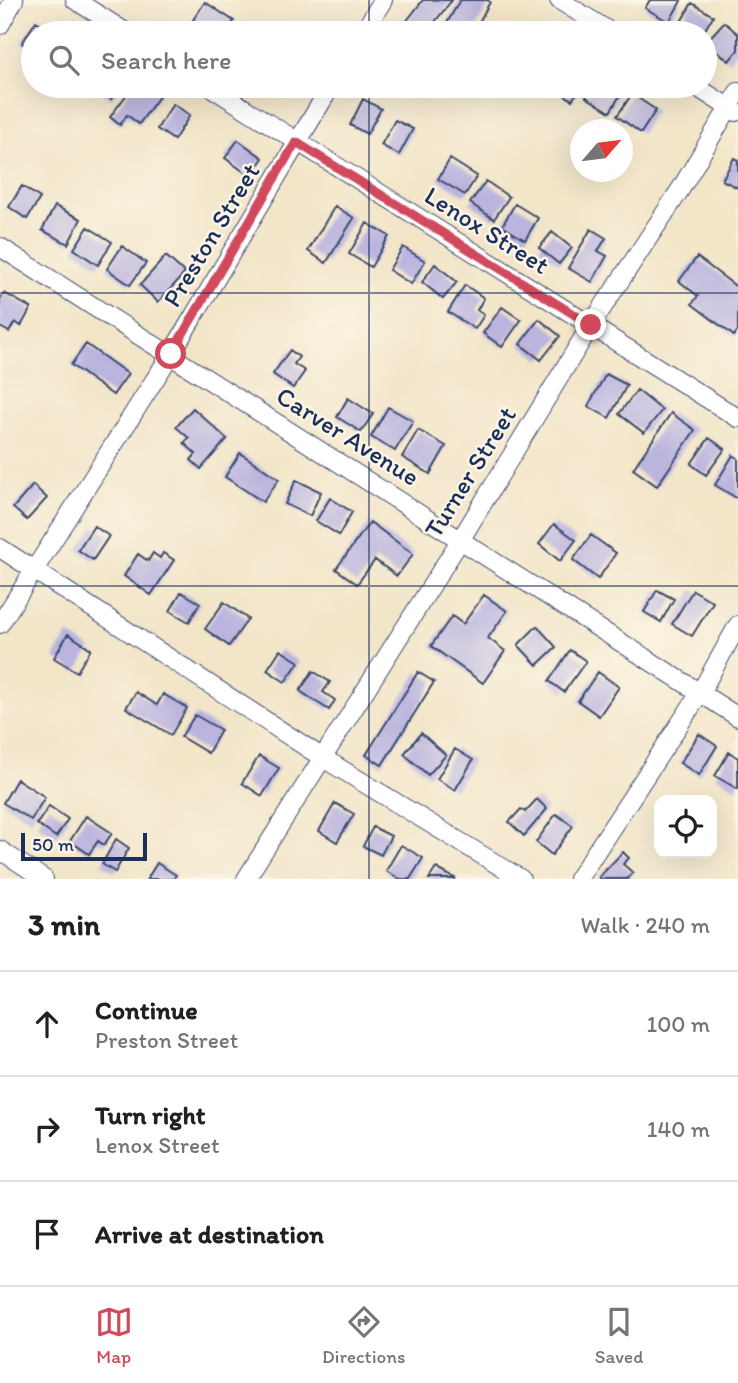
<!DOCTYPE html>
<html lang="en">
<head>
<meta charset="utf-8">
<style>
	:root { --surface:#fff; --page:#f6f6f6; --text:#202124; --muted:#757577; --line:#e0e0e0; --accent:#d1495b }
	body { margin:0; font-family:Itim,sans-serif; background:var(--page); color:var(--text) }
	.controls { position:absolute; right:21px; bottom:21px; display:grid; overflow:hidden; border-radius:14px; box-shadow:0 7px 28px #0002 }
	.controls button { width:63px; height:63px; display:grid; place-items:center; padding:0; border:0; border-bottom:2px solid var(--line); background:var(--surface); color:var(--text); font:35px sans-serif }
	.compass { position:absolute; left:570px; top:119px; width:63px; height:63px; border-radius:50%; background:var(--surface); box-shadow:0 7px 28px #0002; rotate:62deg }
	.scale { position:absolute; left:21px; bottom:18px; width:126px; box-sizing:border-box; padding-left:7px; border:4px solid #1b2f5e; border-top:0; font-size:19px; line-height:24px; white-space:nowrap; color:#1b2f5e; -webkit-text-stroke:5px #fcf5e5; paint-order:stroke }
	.stop { position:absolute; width:21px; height:21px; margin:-16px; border:5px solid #d1495b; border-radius:50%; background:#fff }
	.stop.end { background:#d1495b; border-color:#fff; box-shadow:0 2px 7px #0008 }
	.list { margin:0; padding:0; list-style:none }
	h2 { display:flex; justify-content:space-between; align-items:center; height:91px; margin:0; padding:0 28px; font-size:30px }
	h2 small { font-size:23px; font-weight:400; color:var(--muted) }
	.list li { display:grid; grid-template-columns:46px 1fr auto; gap:21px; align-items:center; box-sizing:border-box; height:105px; padding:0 28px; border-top:2px solid var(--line) }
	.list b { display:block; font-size:26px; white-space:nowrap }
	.list p { margin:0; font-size:23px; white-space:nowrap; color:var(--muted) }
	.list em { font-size:23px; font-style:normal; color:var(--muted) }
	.icon { flex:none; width:38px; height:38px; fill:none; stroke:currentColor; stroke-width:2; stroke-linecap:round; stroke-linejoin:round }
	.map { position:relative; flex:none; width:738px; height:879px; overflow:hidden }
	.search { position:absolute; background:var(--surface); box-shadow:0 7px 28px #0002; left:21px; right:21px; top:21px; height:77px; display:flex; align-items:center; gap:18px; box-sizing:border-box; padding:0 24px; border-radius:38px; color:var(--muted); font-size:26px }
	.sheet { height:406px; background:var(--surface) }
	nav { display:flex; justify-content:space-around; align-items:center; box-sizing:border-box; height:98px; border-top:2px solid var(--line); background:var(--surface); font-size:19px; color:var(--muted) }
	nav a { display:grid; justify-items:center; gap:4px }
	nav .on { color:var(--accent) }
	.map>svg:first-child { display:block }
	.building { fill:#bab4df }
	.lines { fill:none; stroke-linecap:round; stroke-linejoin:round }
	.minor-casing { stroke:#3b4a6e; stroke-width:20 }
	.minor { stroke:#fff; stroke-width:18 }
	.route { stroke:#d1495b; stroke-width:9 }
	.grid { fill:none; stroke:#1b2f5e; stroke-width:2; stroke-opacity:0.55 }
	.labels { text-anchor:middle; stroke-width:5; stroke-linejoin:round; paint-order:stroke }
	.street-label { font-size:26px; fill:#1b2f5e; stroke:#fcf5e5 }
</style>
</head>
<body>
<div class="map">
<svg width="738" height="879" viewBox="0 0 738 879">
	<rect width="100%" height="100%" fill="#fcf5e5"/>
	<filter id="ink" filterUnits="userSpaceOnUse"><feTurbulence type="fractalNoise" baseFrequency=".0143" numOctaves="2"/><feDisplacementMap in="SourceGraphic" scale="14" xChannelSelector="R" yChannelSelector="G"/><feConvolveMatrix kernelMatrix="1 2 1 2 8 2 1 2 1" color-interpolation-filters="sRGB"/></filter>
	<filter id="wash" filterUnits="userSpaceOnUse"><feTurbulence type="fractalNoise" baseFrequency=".00686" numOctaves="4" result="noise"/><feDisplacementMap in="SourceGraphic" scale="28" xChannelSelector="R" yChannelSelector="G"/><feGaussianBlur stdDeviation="1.57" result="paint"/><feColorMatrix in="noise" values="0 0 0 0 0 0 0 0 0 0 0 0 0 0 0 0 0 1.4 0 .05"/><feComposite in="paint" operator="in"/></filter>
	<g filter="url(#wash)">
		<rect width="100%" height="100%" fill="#f2e5c8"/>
		<g id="blocks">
			<!-- building -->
			<path class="building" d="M423 0H452L426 33H410L402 27Z
				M460 0H487L490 2 473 33H465L447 23Z
				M650 0H679L681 1 669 22 645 8Z
				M205 2 234 21 226 33H213L193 20Z
				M692 3 713 16 703 33H692L679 25Z
				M36 21 56 33H33V50L22 43Z
				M724 22 738 34V50L729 61 706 42Z
				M95 86H121L111 99Z
				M133 86H147L160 95 139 124 127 115 120 125 110 117Z
				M552 86H582L572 100Z
				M593 86H619L624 89 610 112 586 97Z
				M632 94 656 110 641 133 617 116Z
				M363 99 381 109 367 134 350 125Z
				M173 104 190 115 174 140 157 129Z
				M395 120 413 129 399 155 381 145Z
				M238 140 263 158 250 176 225 158Z
				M734 158 738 160V188L722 180Z
				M450 159 477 176 465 195 438 179Z
				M486 181 509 197 494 219 470 203Z
				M22 186 40 198 27 219 9 207Z
				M515 204 538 218 525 240 502 226Z
				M55 206 81 219 68 244 42 230Z
				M335 206 354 218 326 263 308 251Z
				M367 223 389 236 371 267 349 254Z
				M88 227 112 242 98 265 74 249Z
				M591 229 606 238 598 251 607 256 592 282 568 268Z
				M552 232 572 248 559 264 539 248Z
				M122 246 146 263 130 285 107 269Z
				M403 247 425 261 411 284 389 270Z
				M166 256 185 273 158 302 140 285Z
				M697 257 738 288V330L734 336 692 304 698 296 679 281Z
				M435 264 457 282 443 299 422 282Z
				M465 285 484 298 477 310 484 315 475 329 448 312Z
				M4 293 31 308 21 326 15 322 9 332 0 327V299Z
				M502 307 521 320 502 347 483 333Z
				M539 319 560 336 541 360 520 344Z
				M86 344 128 374 113 395 71 365Z
				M290 350 299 357 294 364 305 371 293 388 273 374Z
				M606 374 627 385 609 418 588 406Z
				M637 390 662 410 644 433 619 414Z
				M348 398 373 414 361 432 337 417Z
				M388 407 413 421 395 451 371 437Z
				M193 408 227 439 201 469 191 460 196 454 184 443 189 438 176 427Z
				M671 413 695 430 657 486 633 469Z
				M418 430 446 446 430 474 402 457Z
				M709 438 725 449 706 475 691 464Z
				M240 453 279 479 263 502 225 477Z
				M733 455 738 458V499L715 485Z
				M296 480 321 492 310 516 285 504Z
				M33 485 47 498 27 520 13 508Z
				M330 498 352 512 339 535 316 521Z
				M370 522 413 554 397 576 375 560 357 584 336 569Z
				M554 524 576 540 560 561 539 544Z
				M94 526 109 536 93 560 78 550Z
				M591 535 616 553 598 579 573 560Z
				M153 553 160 558 163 553 174 560 151 595 124 576 138 554 148 561Z
				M657 590 674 599 661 622 644 612Z
				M693 590 713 602 692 636 672 624Z
				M181 592 200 603 189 622 170 611Z
				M484 595 507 611 488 638 505 651 483 683 431 646 452 616 463 624Z
				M224 602 248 619 229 646 205 629Z
				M537 626 556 647 537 665 518 645Z
				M68 634 91 649 77 672 54 658Z
				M280 650 299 662 285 682 267 670Z
				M570 650 586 661 564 692 549 681Z
				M313 671 330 682 323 692 335 700 329 710 300 691Z
				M418 672 434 682 382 765 366 755Z
				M598 672 619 687 599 716 578 701Z
				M136 692 157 705 163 694 187 708 171 735 126 708Z
				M195 715 221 730 208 753 181 737Z
				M421 733 446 755 428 775 404 754Z
				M699 734 717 746 699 775 680 763Z
				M455 749 473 760 455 790 437 779Z
				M729 752 738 758V789L715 776Z
				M259 756 279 768 262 796 242 783Z
				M17 779 45 797 31 820 3 803Z
				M537 799 547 809 524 836 509 822 521 809 525 812Z
				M335 803 354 814 337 842 319 831Z
				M49 806 68 819 56 837 37 824Z
				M556 814 573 826 552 855 536 842Z
				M86 816 112 833 104 845 98 841 89 854 70 841Z
				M373 827 391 836 381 855 363 846Z
				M116 839 129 848 115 872 102 864Z
				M401 845 423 858 410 879H400L386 871Z
				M623 852 629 858 623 864 633 873 627 879H601L599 877Z
				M157 863 176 875 173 879H147Z
				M436 868 456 879H429Z"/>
		</g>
	</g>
	<g filter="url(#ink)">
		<use href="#blocks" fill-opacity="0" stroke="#3b4a6e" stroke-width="2"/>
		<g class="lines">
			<defs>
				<path id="minor" d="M75 0 127 33
					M559 0 612 33
					M0 25 14 0
					M363 33 383 0
					M209 86 738 418
					M695 86 736 112
					M0 247 738 717
					M0 548 323 758 521 879
					M0 624 171 354 331 86
					M0 850 44 879
					M246 879 461 539 591 325 680 190 738 92
					M578 879 700 693 738 625"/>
			</defs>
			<!-- minor casing -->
			<use href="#minor" class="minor-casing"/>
			<!-- minor -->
			<use href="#minor" class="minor"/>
		</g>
	</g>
	<g class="lines" filter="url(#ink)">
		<!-- route -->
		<path class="route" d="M171 354 296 142 591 325"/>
	</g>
	<!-- grid -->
	<path class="grid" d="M369 0V33M369 86V879M0 293H738M0 586H738"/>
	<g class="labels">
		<!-- street labels -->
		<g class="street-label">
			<text transform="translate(487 230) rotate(32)" y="9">Lenox Street</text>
			<text transform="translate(211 235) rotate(-59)" y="9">Preston Street</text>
			<text transform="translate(348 436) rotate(32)" y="9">Carver Avenue</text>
			<text transform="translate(470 472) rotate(-58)" y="9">Turner Street</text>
		</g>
	</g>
</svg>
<div class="controls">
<button><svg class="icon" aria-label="locate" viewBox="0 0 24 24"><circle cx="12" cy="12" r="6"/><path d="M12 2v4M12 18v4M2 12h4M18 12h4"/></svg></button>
</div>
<svg class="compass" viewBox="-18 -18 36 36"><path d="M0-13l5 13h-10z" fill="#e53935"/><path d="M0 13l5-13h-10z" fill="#757577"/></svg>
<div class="scale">50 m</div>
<div class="stop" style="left:171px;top:354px"></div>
<div class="stop end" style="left:591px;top:325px"></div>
<div class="search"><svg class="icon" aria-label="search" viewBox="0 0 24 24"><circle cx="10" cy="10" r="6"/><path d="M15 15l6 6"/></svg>Search here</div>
</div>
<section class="sheet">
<h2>3 min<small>Walk · 240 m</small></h2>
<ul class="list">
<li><svg class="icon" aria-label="ahead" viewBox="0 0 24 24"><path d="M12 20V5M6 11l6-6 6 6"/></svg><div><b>Continue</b><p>Preston Street</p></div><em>100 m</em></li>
<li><svg class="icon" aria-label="right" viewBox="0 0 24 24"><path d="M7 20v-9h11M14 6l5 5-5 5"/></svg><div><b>Turn right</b><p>Lenox Street</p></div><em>140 m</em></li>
<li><svg class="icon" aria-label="arrive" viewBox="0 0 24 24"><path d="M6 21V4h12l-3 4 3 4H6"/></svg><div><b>Arrive at destination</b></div></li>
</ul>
</section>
<nav>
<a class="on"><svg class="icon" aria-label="map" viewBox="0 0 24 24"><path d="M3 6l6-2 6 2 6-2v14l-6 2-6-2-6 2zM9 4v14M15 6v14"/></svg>Map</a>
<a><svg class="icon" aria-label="directions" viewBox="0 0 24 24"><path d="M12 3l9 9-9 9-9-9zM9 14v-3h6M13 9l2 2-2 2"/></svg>Directions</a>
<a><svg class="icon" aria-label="saved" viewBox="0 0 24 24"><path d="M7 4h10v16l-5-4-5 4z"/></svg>Saved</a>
</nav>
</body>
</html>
